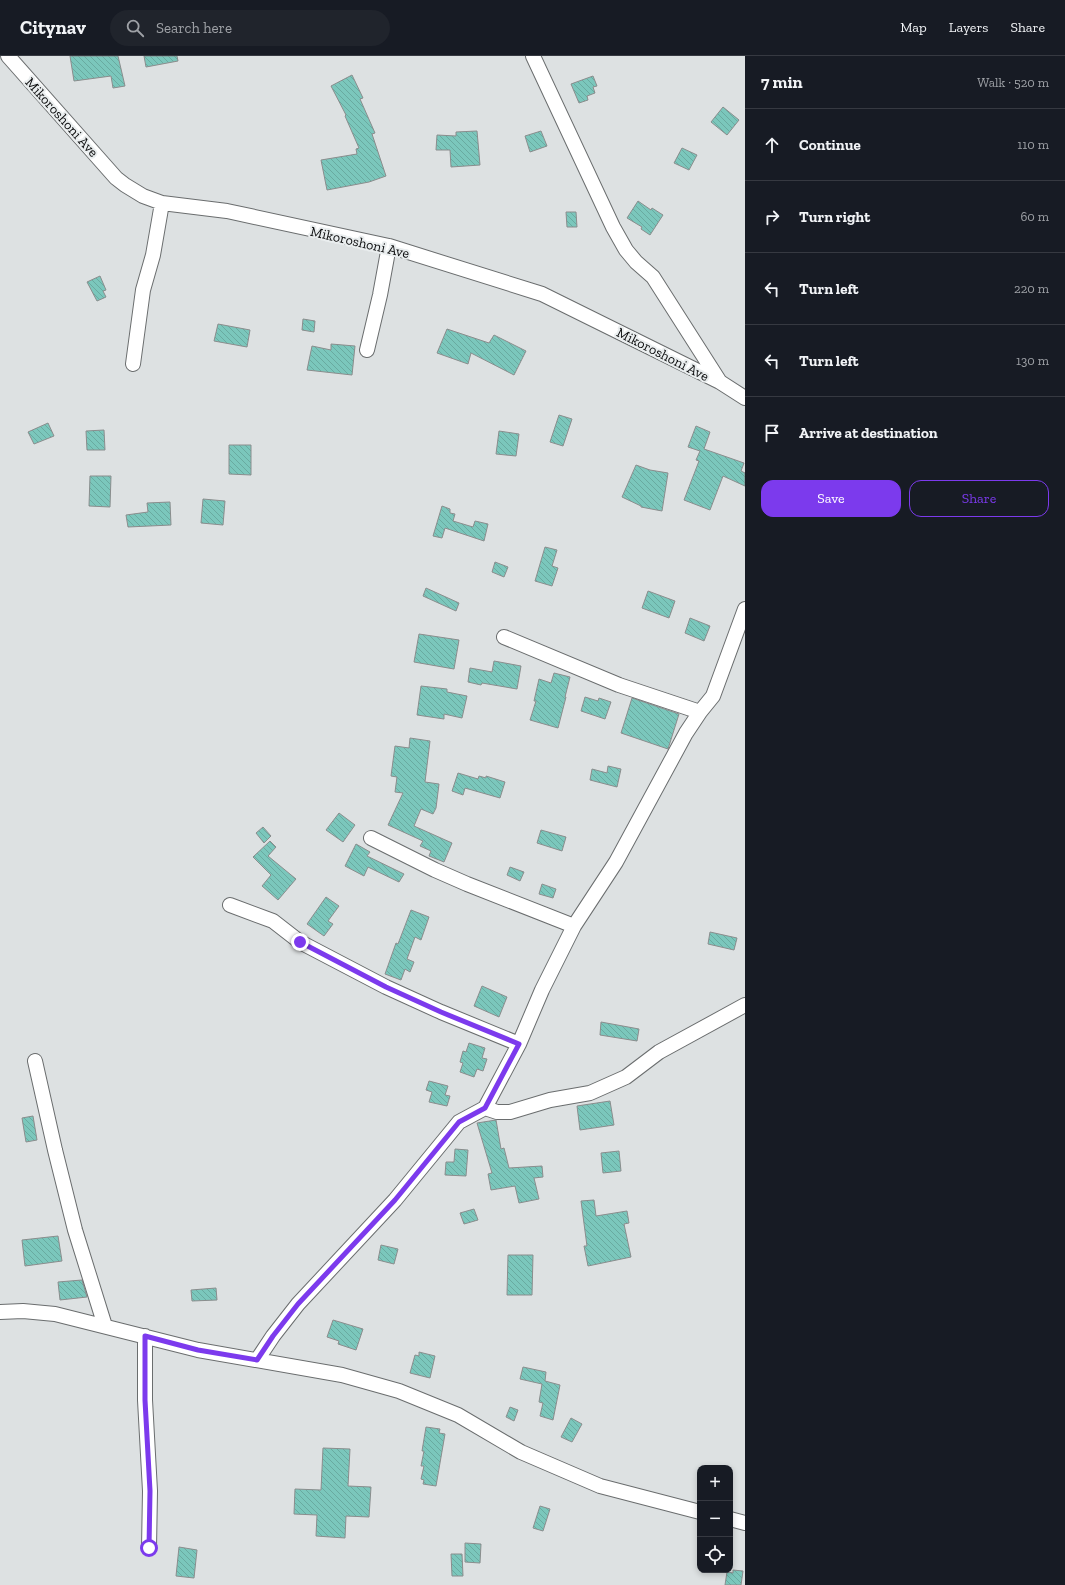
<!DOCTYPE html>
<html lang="en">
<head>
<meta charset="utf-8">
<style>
	:root { --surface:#171b24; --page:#20242c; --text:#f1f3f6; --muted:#9ea1a6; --line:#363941; --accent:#7c3aed }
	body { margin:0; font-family:"Zilla Slab",serif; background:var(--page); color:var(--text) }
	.controls { position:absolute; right:12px; bottom:12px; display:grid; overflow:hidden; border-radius:8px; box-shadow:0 2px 6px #0003 }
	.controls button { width:36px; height:36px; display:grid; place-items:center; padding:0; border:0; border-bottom:1px solid var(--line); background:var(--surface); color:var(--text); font:20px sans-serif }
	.stop { position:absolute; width:12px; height:12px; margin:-9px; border:3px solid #7c3aed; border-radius:50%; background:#fff }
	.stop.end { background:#7c3aed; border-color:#fff; box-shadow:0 1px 4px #0008 }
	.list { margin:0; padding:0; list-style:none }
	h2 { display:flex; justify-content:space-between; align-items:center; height:52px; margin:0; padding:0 16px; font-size:17px }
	h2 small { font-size:13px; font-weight:400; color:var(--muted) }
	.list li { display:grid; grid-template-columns:26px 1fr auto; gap:12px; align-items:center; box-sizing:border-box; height:72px; padding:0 16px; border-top:1px solid var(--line) }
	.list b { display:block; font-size:15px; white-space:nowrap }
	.list em { font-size:13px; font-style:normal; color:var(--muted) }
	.actions { display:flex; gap:8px; padding:12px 16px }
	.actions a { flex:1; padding:9px 0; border:1px solid var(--accent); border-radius:12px; text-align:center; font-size:14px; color:var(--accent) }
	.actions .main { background:var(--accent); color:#fff }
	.icon { flex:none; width:22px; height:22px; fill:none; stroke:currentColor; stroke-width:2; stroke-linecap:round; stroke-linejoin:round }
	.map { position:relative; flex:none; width:745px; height:1529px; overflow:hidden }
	header { display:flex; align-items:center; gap:24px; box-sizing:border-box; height:56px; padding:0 20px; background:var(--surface); border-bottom:1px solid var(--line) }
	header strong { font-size:19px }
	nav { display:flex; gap:22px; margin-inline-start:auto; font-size:14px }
	.search { width:280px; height:36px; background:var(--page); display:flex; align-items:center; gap:10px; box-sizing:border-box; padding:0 14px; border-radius:22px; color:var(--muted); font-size:15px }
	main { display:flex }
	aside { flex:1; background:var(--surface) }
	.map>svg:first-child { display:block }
	.building { fill:url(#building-back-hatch); stroke:#8a8d8d }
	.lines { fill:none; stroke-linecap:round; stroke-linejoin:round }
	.minor-casing { stroke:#6a6d6e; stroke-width:16 }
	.minor { stroke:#fff; stroke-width:14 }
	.route { stroke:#7c3aed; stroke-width:5 }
	.labels { text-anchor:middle; stroke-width:4; stroke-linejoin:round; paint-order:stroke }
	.street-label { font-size:14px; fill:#0a0b0c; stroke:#eaeeef }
</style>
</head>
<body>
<header>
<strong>Citynav</strong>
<div class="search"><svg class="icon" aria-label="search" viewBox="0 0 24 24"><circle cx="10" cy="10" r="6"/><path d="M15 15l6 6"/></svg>Search here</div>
<nav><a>Map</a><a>Layers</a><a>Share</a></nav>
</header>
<main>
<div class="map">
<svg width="745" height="1529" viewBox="0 0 745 1529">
	<defs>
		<pattern id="building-back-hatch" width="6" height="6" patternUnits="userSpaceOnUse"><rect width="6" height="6" fill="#7bc7bc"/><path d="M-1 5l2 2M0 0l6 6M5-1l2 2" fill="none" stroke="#69aaa0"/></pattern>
	</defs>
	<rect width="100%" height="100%" fill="#dde1e2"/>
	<!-- building -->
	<path class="building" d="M70 0H118L125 30 113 32 111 20 74 25Z
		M144 0H177L178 5 146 11Z
		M352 19 363 42 360 43 375 77 372 78 386 120 369 126 327 134 321 104 357 98 356 93 359 92 345 60 346 59 331 30Z
		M593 20 597 30 593 31 595 37 587 40 588 44 579 47 571 28Z
		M723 51 739 64 727 79 711 66Z
		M477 75 480 109 451 111 450 94H436L437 79 456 80V76Z
		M541 75 547 90 530 96 525 80Z
		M682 92 697 99 689 114 674 107Z
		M638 145 651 154 652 152 663 159 650 179 641 173 642 171 627 162Z
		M566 156H576L577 171H567Z
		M100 220 106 234 103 235 106 241 97 245 87 226Z
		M303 263 315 265 314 276 302 274Z
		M218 268 250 274 247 291 214 285Z
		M447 273 489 287 494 279 526 295 514 319 471 297 468 308 437 297Z
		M331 288 355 290 352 319 307 314 312 290 331 294Z
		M559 359 572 363 563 390 550 386Z
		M48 367 54 380 34 388 28 376Z
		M696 370 710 376 704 393 744 407 741 415 745 417V430L723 420 710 454 684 444 699 405 696 404 700 395 688 391Z
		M104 374 105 394H87L86 375Z
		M499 375 519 378 516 400 496 398Z
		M229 389H251V419L229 418Z
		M636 409 650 414 668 417 662 455 641 451V450L622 441Z
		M90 420H111L110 451 89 450Z
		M203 443 225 445 223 469 201 467Z
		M170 446 171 469 128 471 126 459 148 456 147 447Z
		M442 450 450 453V457L455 458 453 465 473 471 475 465 488 468 484 485 445 472 442 482 433 480Z
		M545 491 557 494 552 510 558 512 552 530 535 525Z
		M495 506 508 511 504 521 492 516Z
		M426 532 459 547 456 555 423 540Z
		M648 535 675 545 669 562 642 552Z
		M690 562 710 570 704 585 685 577Z
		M419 578 459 584 454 613 414 606Z
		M494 605 521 610 517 633 482 627 481 629 468 626 470 612 492 616Z
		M554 617 570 621 565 641H566L558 672 530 664 536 645H534L539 623 551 627Z
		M421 630 447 633V636L467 640 462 662 444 658V663L417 659Z
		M585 641 598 645 599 642 611 646 605 663 581 655Z
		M632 642 679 658 668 693 621 677Z
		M410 682 430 685 425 726 439 728 436 752 433 758 421 753 414 770 452 787 444 806 429 800 431 795 420 790 423 785 388 769 403 737 395 736 397 721 391 720 395 690 409 692Z
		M608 710 621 713 617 731 590 724 592 713 607 717Z
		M458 717 478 723 479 720 486 722V720L505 726 500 742 465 732 463 739 452 735Z
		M339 757 355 769 343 786 326 774Z
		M263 771 271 780 264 787 256 777Z
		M541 774 566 781 562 795 537 787Z
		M270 785 276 791 268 800 296 823 278 844 262 830 271 819 253 801Z
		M356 788 370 796 367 800 404 818 399 826 368 811 364 820 345 810Z
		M510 811 524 816 520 825 507 819Z
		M542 828 556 833 553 842 539 838Z
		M326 841 339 850 328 865 333 868 324 880 307 868Z
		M411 854 429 861 421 884 415 881 407 903 414 906 410 916 405 913 401 924 385 918 396 887 398 888Z
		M710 876 737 882 734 894 708 888Z
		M482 930 507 941 499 961 474 950Z
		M601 966 639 973 637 985 600 979Z
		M469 987 485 992 482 1002 487 1003 483 1015 477 1013 474 1021 460 1016 463 1007 460 1006 463 995 466 996Z
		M429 1025 448 1030 445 1039 450 1040 447 1050 429 1046 432 1036 426 1034Z
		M610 1045 614 1069 580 1074 577 1050Z
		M33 1060 37 1084 26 1086 22 1062Z
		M496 1064 501 1093 504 1092 509 1112 542 1110 543 1121 534 1122 539 1143 519 1147 515 1130 491 1134 488 1118 492 1117 477 1067Z
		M455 1093 468 1094 466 1120 445 1119 446 1106H454Z
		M619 1095 621 1115 603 1117 601 1097Z
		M594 1144 596 1160 627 1155 629 1167 624 1168 631 1201 588 1210 584 1190H587L581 1145Z
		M474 1153 478 1164 464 1168 460 1157Z
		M58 1180 62 1205 25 1210 22 1184Z
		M381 1189 398 1193 394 1208 378 1204Z
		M508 1199H533L532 1239H507Z
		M82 1224 87 1241 60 1244 58 1226Z
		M216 1232 217 1244 192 1245 191 1234Z
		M333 1264 363 1273 356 1294 338 1288 339 1285 327 1281Z
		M419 1296 435 1300 430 1322 410 1317 415 1299 419 1300Z
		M523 1311 546 1316 545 1325 560 1329 553 1364 540 1360 543 1347 539 1346 542 1328 520 1323Z
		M510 1351 518 1354 514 1365 506 1361Z
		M571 1362 582 1368 572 1386 561 1381Z
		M426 1371 440 1373 439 1377 445 1378 436 1430 423 1428 424 1424 421 1423 424 1410H421L424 1395H422Z
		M323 1392 350 1393 348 1430 371 1431 369 1461 346 1460 345 1482 316 1480 317 1459 294 1458 295 1433 321 1434Z
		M540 1450 550 1453 543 1475 533 1472Z
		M465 1487 481 1488 480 1507 465 1506Z
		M179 1491 197 1494 194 1522 176 1520Z
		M451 1498H462L463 1520H452Z
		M733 1514 743 1515 741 1529H725L727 1516 733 1517Z"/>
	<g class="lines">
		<defs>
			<path id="minor" d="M8 0 116 122 125 129 143 140 162 147 227 155 389 190 542 238 720 326 745 342
				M533 0 613 171 626 194 636 206 653 221 720 326
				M367 294 380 239 389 190
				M133 308 143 234 153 199 162 147
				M504 581 619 629 700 656
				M371 782 435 814 467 828 574 870
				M230 849 273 865 300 886 386 931 441 956 519 988
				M35 1005 55 1094 75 1174 105 1270
				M485 1052 497 1056H510L550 1044 590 1037 626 1021 659 996 745 949
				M0 1256 23 1255 55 1258 198 1294 342 1319 399 1335 458 1359 521 1396 600 1430 700 1456
				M145 1280V1344L150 1435 149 1492
				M257 1304 273 1280 298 1248 395 1144 459 1066 485 1052 519 988 542 934 574 870 616 806 686 677 700 656 713 640 745 553
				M730 1463 745 1467"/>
		</defs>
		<!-- minor casing -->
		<use href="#minor" class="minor-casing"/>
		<!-- minor -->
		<use href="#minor" class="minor"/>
	</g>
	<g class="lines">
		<!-- route -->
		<path class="route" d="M149 1492 150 1435 145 1344V1280L198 1294 257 1304 273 1280 298 1248 395 1144 459 1066 485 1052 519 988 441 956 386 931 300 886"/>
	</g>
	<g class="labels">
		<!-- street labels -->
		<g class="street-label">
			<text transform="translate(62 61) rotate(48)" y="5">Mikoroshoni Ave</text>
			<text transform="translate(360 186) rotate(13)" y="5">Mikoroshoni Ave</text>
			<text transform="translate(663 298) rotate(27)" y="5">Mikoroshoni Ave</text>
		</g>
	</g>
</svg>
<div class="controls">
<button>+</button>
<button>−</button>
<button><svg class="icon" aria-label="locate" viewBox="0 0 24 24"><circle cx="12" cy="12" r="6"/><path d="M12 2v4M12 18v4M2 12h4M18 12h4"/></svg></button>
</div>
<div class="stop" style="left:149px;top:1492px"></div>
<div class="stop end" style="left:300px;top:886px"></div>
</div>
<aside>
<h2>7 min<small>Walk · 520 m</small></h2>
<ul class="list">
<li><svg class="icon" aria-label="ahead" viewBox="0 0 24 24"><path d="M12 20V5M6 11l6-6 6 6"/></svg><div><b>Continue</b></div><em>110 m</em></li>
<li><svg class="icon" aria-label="right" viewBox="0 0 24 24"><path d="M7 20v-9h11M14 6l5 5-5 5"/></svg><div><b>Turn right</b></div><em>60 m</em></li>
<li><svg class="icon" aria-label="left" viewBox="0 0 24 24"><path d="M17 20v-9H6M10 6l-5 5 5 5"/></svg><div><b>Turn left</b></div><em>220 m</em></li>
<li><svg class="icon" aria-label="left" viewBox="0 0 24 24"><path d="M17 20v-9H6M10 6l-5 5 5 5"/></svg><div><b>Turn left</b></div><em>130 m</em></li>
<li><svg class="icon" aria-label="arrive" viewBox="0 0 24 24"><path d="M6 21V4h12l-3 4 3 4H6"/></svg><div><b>Arrive at destination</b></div></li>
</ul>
<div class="actions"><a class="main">Save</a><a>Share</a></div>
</aside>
</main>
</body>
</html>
